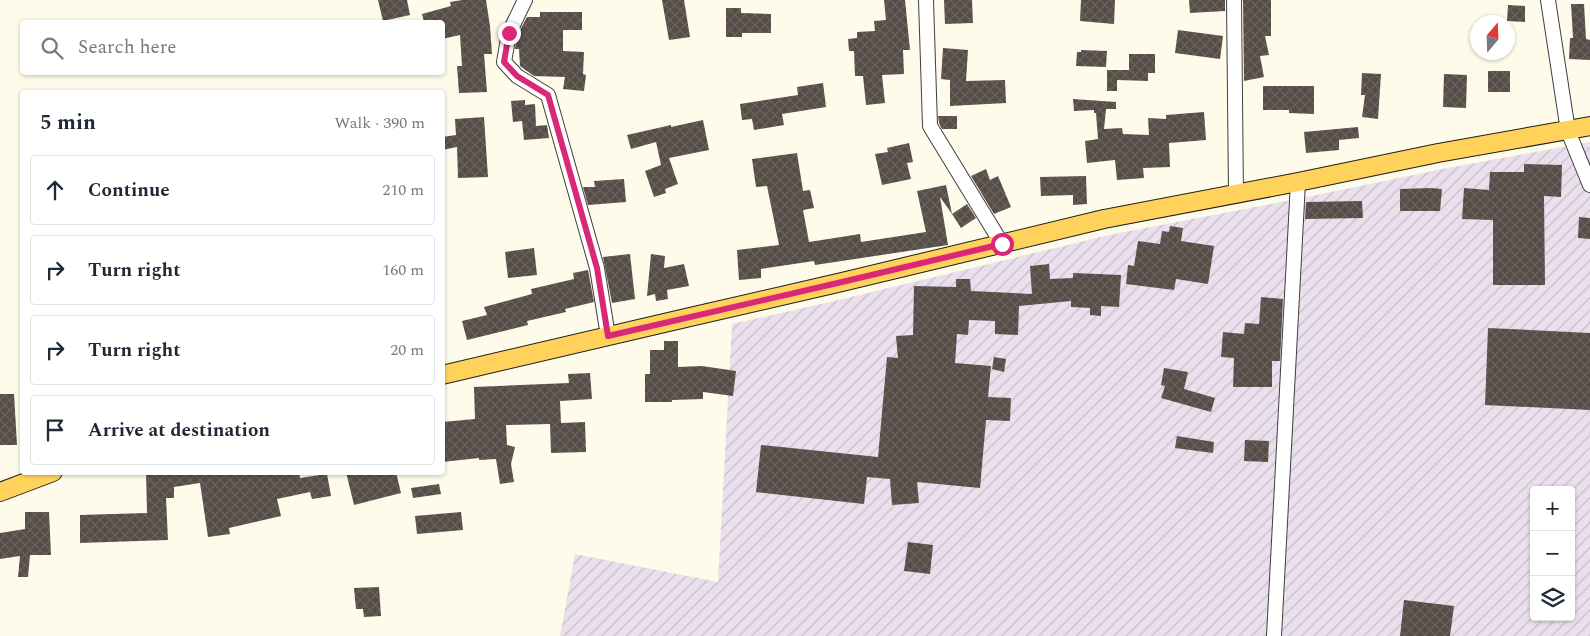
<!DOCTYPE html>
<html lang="en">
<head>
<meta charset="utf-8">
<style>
	:root { --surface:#fff; --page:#f2f2f3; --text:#1f2937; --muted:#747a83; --line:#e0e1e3 }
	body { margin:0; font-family:Spectral,serif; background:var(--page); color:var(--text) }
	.controls { position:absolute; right:15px; bottom:15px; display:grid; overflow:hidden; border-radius:5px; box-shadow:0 1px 4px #0004 }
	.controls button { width:45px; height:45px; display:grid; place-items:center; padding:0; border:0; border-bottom:1px solid var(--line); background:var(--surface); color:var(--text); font:25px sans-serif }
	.compass { position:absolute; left:1470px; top:15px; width:45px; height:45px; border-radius:50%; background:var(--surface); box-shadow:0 1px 4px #0004; rotate:19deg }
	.stop { position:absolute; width:15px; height:15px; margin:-11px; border:4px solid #db2777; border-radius:50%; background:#fff }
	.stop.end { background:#db2777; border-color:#fff; box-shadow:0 1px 5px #0008 }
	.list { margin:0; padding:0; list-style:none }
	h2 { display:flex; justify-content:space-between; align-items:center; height:65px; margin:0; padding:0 20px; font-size:21px }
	h2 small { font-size:16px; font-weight:400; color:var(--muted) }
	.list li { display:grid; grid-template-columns:32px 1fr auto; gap:15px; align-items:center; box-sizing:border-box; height:70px; margin:0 10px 10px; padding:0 10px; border:1px solid var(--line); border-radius:5px }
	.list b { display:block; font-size:19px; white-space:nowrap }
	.list em { font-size:16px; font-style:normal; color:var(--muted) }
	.icon { flex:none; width:28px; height:28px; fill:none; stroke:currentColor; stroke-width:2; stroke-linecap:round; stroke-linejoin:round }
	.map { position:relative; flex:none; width:1590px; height:636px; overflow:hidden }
	.search { position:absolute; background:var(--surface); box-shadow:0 1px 4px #0004; left:20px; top:20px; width:425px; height:55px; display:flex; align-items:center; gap:12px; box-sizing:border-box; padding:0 18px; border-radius:5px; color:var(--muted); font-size:19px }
	.panel { position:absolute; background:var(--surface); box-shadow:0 1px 4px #0004; left:20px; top:90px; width:425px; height:385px; border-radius:5px }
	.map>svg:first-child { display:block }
	.industrial { fill:url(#industrial-furrows); fill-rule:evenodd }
	.building { fill:url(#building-cross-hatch) }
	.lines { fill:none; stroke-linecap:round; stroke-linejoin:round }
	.minor-casing { stroke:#3f3f3f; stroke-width:16 }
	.major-casing { stroke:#1d1d1d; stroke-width:20 }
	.minor { stroke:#fff; stroke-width:14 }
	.major { stroke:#ffd35b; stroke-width:18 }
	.route { stroke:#db2777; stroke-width:6 }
</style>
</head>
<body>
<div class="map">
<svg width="1590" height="636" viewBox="0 0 1590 636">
	<defs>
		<pattern id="industrial-furrows" width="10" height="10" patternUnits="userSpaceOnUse" patternTransform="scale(1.25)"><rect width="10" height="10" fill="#eadfec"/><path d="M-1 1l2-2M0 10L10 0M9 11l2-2" fill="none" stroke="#c8bec9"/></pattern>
		<pattern id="building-cross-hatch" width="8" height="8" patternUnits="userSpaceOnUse" patternTransform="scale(1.25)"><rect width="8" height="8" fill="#564d47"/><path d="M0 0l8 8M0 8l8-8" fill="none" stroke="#69625d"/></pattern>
	</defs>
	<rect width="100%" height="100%" fill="#fffbeb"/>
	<!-- industrial -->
	<path class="industrial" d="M1590 142V636H560L575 554 718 582 732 324 847 298 1109 235 1302 198 1442 169ZM1534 490H1571V617H1534Z"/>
	<!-- building -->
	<path class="building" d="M378 0H407L410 15 383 21Z
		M462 0H486L490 26 492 54H484L487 92 459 93 457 66H462L460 35 442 39V22H424L422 14 451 6 450 2Z
		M662 0H684L690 37 669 40Z
		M884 0H905L910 50H903L904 74 882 75 885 103 866 105 863 76H855L854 51H849L848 39 857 38V32L875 31 874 21 886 20Z
		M944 0H972L973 23 945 24Z
		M1081 0H1115L1114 24 1080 21Z
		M1189 0H1225V11L1190 13Z
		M1243 0H1271V36H1265L1269 55 1260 56 1264 77 1244 81Z
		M1571 4H1584L1586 39 1590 40V60L1569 59 1570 38H1573Z
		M1508 5 1525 6V22L1507 21Z
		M726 8H741V13L771 14V33H742V37H726Z
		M540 12H582V30H563V51L584 52 583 74 586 75 584 91 563 89 565 77 534 76 520 66 519 49H515L517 36 520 35V30L527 17H540Z
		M1178 30 1223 36 1220 59 1175 53Z
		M943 48 968 50 966 81 1005 80 1006 103 950 106V80L941 79Z
		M1081 50 1107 51 1106 67 1076 66 1077 52H1081Z
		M1129 54H1155V73H1148V81L1117 80V91H1107V70H1129Z
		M1488 71H1510V92H1488Z
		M1362 73 1381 74 1378 119 1362 117 1365 95H1361Z
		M1444 74 1467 75 1466 108 1443 107Z
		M823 83 826 107 782 114 784 125 754 130 752 119 742 120 740 104 798 95 797 87Z
		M1263 86H1314V114L1289 113V110H1263Z
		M1073 99 1116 102V109H1106L1104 129 1122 128 1123 134 1149 135 1148 118 1166 119V115L1204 112 1206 140 1169 143 1170 167 1143 168 1144 178 1117 180 1115 160 1087 163 1085 141 1098 139 1096 113H1094V110L1074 111Z
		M525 100V105L535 104 536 126 547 125 549 138 524 140 522 121 513 122 511 101Z
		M938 116H957V129H942L939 123Z
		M484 117 488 177 458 178 457 147 442 150V137L456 135 455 119Z
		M703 120 709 150 669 158 678 184 665 189 666 193 654 197 645 171 661 165 656 142 631 149 627 135 671 125V127Z
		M1358 127 1359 138 1339 140V150L1306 153 1304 132Z
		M909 143 913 162 907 163 911 179 882 185 875 154 888 152 887 148Z
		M797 153 803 191 810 190 814 208 803 210 809 242 860 234 861 242 926 232 917 191 946 185 952 214 940 197 948 245 815 265 814 261 761 269V278L739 280 737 250 779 245 767 186 756 187 752 159Z
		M1524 164 1562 165 1561 197 1544 196 1545 285H1493V220L1462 219 1464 188 1489 190 1490 172H1524Z
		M986 169 990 180 998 176 1011 207 994 214 971 176Z
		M1086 176 1087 204 1073 205V195L1041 196 1040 177Z
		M624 179 626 202 588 205 583 187H595L594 181Z
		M1431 188 1442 189 1440 211H1400V189Z
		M1362 201 1363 218 1305 219 1306 202Z
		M967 204 976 218 961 228 952 214Z
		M1579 217 1590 218V239L1578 238Z
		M1170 226 1183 228 1181 241 1214 246 1208 284 1176 279 1174 290 1126 284 1128 265 1134 266 1138 241 1160 244 1162 231 1169 232Z
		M534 248 537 275 508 278 505 252Z
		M630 254 635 299 612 303 603 257Z
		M651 254 665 256 664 268 684 264 689 286 667 290 668 299 656 301 655 294 647 296Z
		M1049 264 1050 279 1073 278V273L1121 275 1119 307 1101 306V316L1090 315V308L1071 307V301L1019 306 1018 335 995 334V321L969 320 968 335 957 334 955 363 991 366 988 397 1011 398 1010 421 986 420 980 488 917 482 919 503 892 505 890 479 867 477 864 504 756 492 761 445 878 457 887 357 898 358 896 336 913 335 914 286 956 287V279H970L971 291 1032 294 1030 266Z
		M588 270 594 302 565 309 566 312 527 321 528 325 467 340 462 321 487 315 484 307 532 294 531 289 574 279 573 273Z
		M1261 297 1283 299 1280 361H1272V387H1233L1234 358 1221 357 1223 332 1244 334 1245 323 1259 324Z
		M1488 328 1590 333V410L1485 405Z
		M664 341H678V367L702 366 736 371 733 396 703 392V399L672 400V402H645V374H650V350H664Z
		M994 357 1006 359 1004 372 992 369Z
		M1164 368 1188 372 1184 389 1215 398 1211 412 1161 398 1165 386 1161 385Z
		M590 373 592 399 560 401 561 423 585 422 586 452 551 453 550 424 506 425 507 445 515 447 511 464 514 482 500 484 496 459 479 460V458L442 462V422L475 419 474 387 569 383 568 374Z
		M0 394H14L17 445H0Z
		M1177 436 1214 442 1213 453 1175 448Z
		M1245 440 1269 441 1268 462 1244 461Z
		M146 472H299L300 478 327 474 331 496 312 499 310 492 277 499 281 516 229 528 230 534 208 537 200 483 174 487V498H166L168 540 80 543V515L147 513Z
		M346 472H396L401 493 354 505Z
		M439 484 441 494 413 498 411 488Z
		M25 512H49L51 555H30L28 577H18L20 556 0 559V533L25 529Z
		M461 512 463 530 417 534 415 516Z
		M908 542 933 545 930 574 904 571Z
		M379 587 381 616 364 617 363 609H356L354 588Z
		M1404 600 1454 606 1450 636H1400Z"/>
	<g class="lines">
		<defs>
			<path id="minor" d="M525 0 509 33 504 62 517 76 548 95 597 268 608 336
				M926 0 930 126 1002 244
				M1234 0 1236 194
				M1548 0 1568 131 1590 185
				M1274 636 1298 182"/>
			<path id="major" d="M442 375 690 317 842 282 1104 219 1298 182 1438 153 1590 126
				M0 492 53 472"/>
		</defs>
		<!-- minor casing -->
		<use href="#minor" class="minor-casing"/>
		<!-- major casing -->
		<use href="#major" class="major-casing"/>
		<!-- minor -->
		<use href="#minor" class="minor"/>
		<!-- major -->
		<use href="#major" class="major"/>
	</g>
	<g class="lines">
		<!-- route -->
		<path class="route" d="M509 33 504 62 517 76 548 95 597 268 608 336 842 282 1002 244"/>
	</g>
</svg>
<div class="controls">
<button>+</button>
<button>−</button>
<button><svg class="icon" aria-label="layers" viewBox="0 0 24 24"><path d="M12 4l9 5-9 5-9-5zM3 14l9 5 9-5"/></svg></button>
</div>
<svg class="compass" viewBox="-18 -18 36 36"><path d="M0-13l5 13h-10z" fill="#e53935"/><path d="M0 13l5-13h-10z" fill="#747a83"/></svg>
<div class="stop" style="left:1002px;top:244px"></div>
<div class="stop end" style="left:509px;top:33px"></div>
<div class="search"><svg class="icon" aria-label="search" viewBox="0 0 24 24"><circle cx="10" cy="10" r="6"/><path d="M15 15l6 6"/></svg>Search here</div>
<section class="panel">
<h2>5 min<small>Walk · 390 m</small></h2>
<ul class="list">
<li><svg class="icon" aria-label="ahead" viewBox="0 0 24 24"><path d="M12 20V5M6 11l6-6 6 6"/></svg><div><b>Continue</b></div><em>210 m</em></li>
<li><svg class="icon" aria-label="right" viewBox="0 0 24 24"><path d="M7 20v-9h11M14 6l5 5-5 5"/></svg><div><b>Turn right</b></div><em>160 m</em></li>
<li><svg class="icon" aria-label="right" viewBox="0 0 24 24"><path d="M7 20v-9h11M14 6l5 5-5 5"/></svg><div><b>Turn right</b></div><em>20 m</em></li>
<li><svg class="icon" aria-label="arrive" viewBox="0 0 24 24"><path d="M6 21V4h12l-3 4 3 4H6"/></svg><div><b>Arrive at destination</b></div></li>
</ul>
</section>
</div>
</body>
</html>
